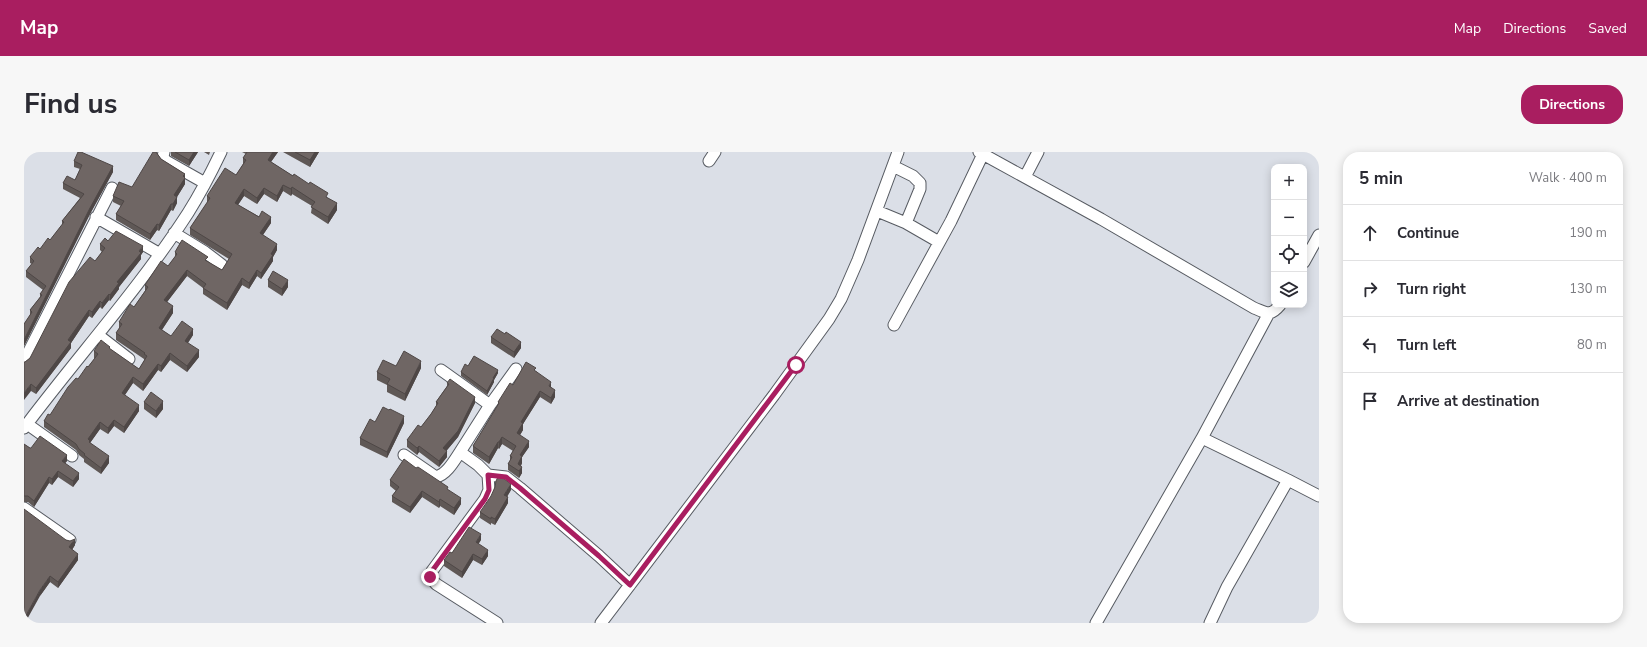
<!DOCTYPE html>
<html lang="en">
<head>
<meta charset="utf-8">
<style>
	:root { --surface:#fff; --page:#f7f7f7; --text:#2b2b33; --muted:#7c7c81; --line:#e1e1e2; --accent:#a91e60 }
	body { margin:0; font-family:"Nunito Sans",sans-serif; background:var(--page); color:var(--text) }
	.controls { position:absolute; right:12px; top:12px; display:grid; overflow:hidden; border-radius:8px; box-shadow:0 2px 10px #0003 }
	.controls button { width:36px; height:36px; display:grid; place-items:center; padding:0; border:0; border-bottom:1px solid var(--line); background:var(--surface); color:var(--text); font:20px sans-serif }
	.stop { position:absolute; width:12px; height:12px; margin:-9px; border:3px solid #a91e60; border-radius:50%; background:#fff }
	.stop.end { background:#a91e60; border-color:#fff; box-shadow:0 1px 4px #0008 }
	.list { margin:0; padding:0; list-style:none }
	h2 { display:flex; justify-content:space-between; align-items:center; height:52px; margin:0; padding:0 16px; font-size:17px }
	h2 small { font-size:13px; font-weight:400; color:var(--muted) }
	.list li { display:grid; grid-template-columns:26px 1fr auto; gap:12px; align-items:center; box-sizing:border-box; height:56px; padding:0 16px; border-top:1px solid var(--line) }
	.list b { display:block; font-size:15px; white-space:nowrap }
	.list em { font-size:13px; font-style:normal; color:var(--muted) }
	.icon { flex:none; width:22px; height:22px; fill:none; stroke:currentColor; stroke-width:2; stroke-linecap:round; stroke-linejoin:round }
	.map { position:relative; flex:none; width:1295px; height:471px; overflow:hidden; border-radius:16px }
	header { display:flex; align-items:center; gap:24px; box-sizing:border-box; height:56px; padding:0 20px; background:var(--accent); color:#fff }
	header strong { font-size:19px }
	nav { display:flex; gap:22px; margin-inline-start:auto; font-size:14px }
	.intro { display:flex; align-items:center; justify-content:space-between; box-sizing:border-box; height:96px; padding:0 24px }
	h1 { margin:0; font-size:28px }
	.button { padding:10px 18px; border-radius:16px; background:var(--accent); color:#fff; font-size:14px; font-weight:700 }
	main { display:flex; gap:24px; padding:0 24px }
	aside { flex:1; background:var(--surface); border-radius:16px; box-shadow:0 2px 10px #0003 }
	.map>svg:first-child { display:block }
	.lines { fill:none; stroke-linecap:round; stroke-linejoin:round }
	.minor-casing { stroke:#575b62; stroke-width:13 }
	.minor { stroke:#fff; stroke-width:11 }
	.wall { fill:#5f5856 }
	.shaded-wall { fill:#4e4746 }
	.building { fill:#6f6664; stroke:#4e4746 }
	.route { stroke:#a91e60; stroke-width:5 }
</style>
</head>
<body>
<header>
<strong>Map</strong>
<nav><a>Map</a><a>Directions</a><a>Saved</a></nav>
</header>
<div class="intro"><h1>Find us</h1><a class="button">Directions</a></div>
<main>
<div class="map">
<svg width="1295" height="471" viewBox="0 0 1295 471">
	<rect width="100%" height="100%" fill="#dbdfe7"/>
	<g class="lines">
		<defs>
			<path id="minor" d="M140 0 139 5 142 9 181 31
				M955 0 1077 67 1230 156C1243 161 1246 165 1256 153
				M685 9 691 0
				M869 14 889 24 896 31V37L882 71
				M1001 25 1014 0
				M853 59 882 71 915 90
				M72 65 136 102
				M150 81 181 100 198 113
				M1280 110 1295 83
				M870 173 927 69 959 2
				M74 183 105 207
				M0 209 88 36
				M417 218 466 253
				M3 272 48 304
				M0 276C54 204 115 137 164 61 176 42 187 21 197 0
				M380 303 412 325C423 322 430 309 436 300
				M464 323 482 325 496 336 575 404 606 433
				M1264 328 1295 344
				M0 356 46 388
				M473 471 412 432 406 425 408 419 461 347 465 338 464 323 454 313 436 300 466 253 492 217
				M577 471 750 243 805 167 817 147 834 108 874 0
				M1072 471 1178 286
				M1186 471 1203 435 1264 328 1178 286 1245 161"/>
		</defs>
		<!-- minor casing -->
		<use href="#minor" class="minor-casing"/>
		<!-- minor -->
		<use href="#minor" class="minor"/>
	</g>
	<!-- wall -->
	<path class="wall" d="M133 0V1L137 7 161 22V32L153 45V51L149 59 147 58 135 79 133 78 126 88 92 68V62L97 54 89 50V44L108 35Z
		M147 0H174L165 14 147 4Z
		M180 0H186L185 3Z
		M218 0H254L247 10 304 46 313 58 304 72 287 61 288 54 268 42 267 44 259 39 253 50 240 42 233 52 220 44 214 53 247 71 239 83 253 98 249 105V109L237 127 233 124 225 137 218 133 203 158 179 142V136L163 124 143 150 149 161 138 178 147 184 169 183 164 191 175 205 163 220 146 208 137 220 134 218 119 239 109 231 101 243 115 259 100 281 90 274 84 282 76 277 66 291 85 311 77 322 60 310V307L55 303 52 298 20 275V269L26 263 54 227 64 215 71 206H70V199L86 197 115 217 120 209V207L92 188V181L95 177V170L110 155 121 139V133L144 114 151 105V100L184 110 198 118 205 107 166 83V76L183 51V44L212 23 219 12V6L222 2Z
		M259 0H295L286 15Z
		M50 9 89 20 66 62 0 194V172L6 163V158L16 145V142L19 138 2 125V119L8 112 6 111V105L26 88 38 73V69L56 46 39 37V31L51 28 56 17 50 15Z
		M84 89 119 100 117 103V107L95 135V137L86 149 85 148 78 157 76 155 68 166 65 164 47 191V196L12 242 7 239 1 210 6 206 71 109 78 100 76 98V92Z
		M244 128 264 135 258 144 244 135Z
		M481 182 497 196 490 206 467 191V185Z
		M372 214 397 216 381 249 363 240V233L353 228V220Z
		M444 214 474 221 470 228V230L463 243 437 224V220Z
		M512 219 527 236 531 245 527 252 516 245 499 272V278L496 283 505 295 498 305V311L497 314 498 321 495 326 484 318V312L486 309V304L489 299 478 292 475 297 474 296 465 312 449 301V294L474 253V250L489 233Z
		M423 231 451 251 434 285 422 299 423 305 415 315 395 300 393 303 383 295V288L397 275 407 262 412 254V250L423 234Z
		M120 250 139 257 132 266 120 257Z
		M351 270 380 271 363 306 336 293V286Z
		M0 292 6 296 43 309 41 311 55 327 49 335 34 325 28 333 25 331 10 355 4 350H0Z
		M392 316 424 338 437 352 430 363 416 354 415 356 398 345 386 361 368 350V344L372 339 366 334V328Z
		M487 338 483 345 484 351 471 373 467 371V373L456 366V360Z
		M42 388 51 393 48 398 54 408 34 436 26 430 16 444Z
		M457 388 454 392 464 404 458 413 449 408 438 426 420 414V408L428 401Z"/>
	<!-- shaded-wall -->
	<path class="shaded-wall" d="M170 0H174L165 14V8Z
		M249 0H254L244 14V8Z
		M291 0H295L286 15V8Z
		M89 14V20L66 62 0 194V188L66 56Z
		M161 22V32L153 45V51L149 59V52L150 43Z
		M259 33V39L253 50V44Z
		M268 35V42L267 44V37Z
		M240 36V42L233 52V46Z
		M220 37V44L211 57V51Z
		M313 51V58L304 72V65Z
		M147 52V58L135 79V73Z
		M247 65V71L236 87V81Z
		M133 72V78L126 88V82Z
		M253 92V98L249 105V109L237 127V121L247 102Z
		M119 94V100L117 103V107L95 135V137L86 149V143L93 130Z
		M163 118V124L140 154V148Z
		M233 118V124L225 137V131Z
		M218 126V133L203 158V151Z
		M264 128V135L258 144V137Z
		M85 142V148L78 157V151Z
		M76 149V155L68 166V160Z
		M149 154V161L135 182V176Z
		M65 158V164L47 191V196L12 242V236Z
		M169 177V183L161 195V189Z
		M497 190V196L490 206V200Z
		M175 198V205L163 220V214Z
		M146 201V208L137 220V214Z
		M397 209V216L381 249V242Z
		M134 212V218L119 239V232Z
		M474 218V221L470 228V230L463 243V239L469 226Z
		M109 225V231L98 247V241Z
		M527 230V237L525 234Z
		M7 232V239L0 248V241Z
		M531 238V245L527 252V246Z
		M516 239V245L499 272V278L493 288V281L497 270Z
		M451 245V251L434 285 419 303V296Z
		M139 249V257L132 266V259Z
		M115 253V259L100 281V275Z
		M380 264V271L363 306V300Z
		M90 268V274L84 282V276Z
		M76 270V277L66 291V295L64 287Z
		M478 285V292L475 297V290Z
		M505 289V295L498 305V311L494 319V312L496 303Z
		M474 290V296L465 312V305Z
		M395 294V300L393 303V296Z
		M423 299V305L415 315V309Z
		M43 303V309L38 315V309Z
		M85 304V311L77 322V316Z
		M498 315V321L495 326V319Z
		M34 319V325L28 333V327Z
		M55 321V327L49 335V329Z
		M25 325V331L10 355V349Z
		M487 332V338L480 349V343Z
		M398 339V345L386 361V355Z
		M484 345V351L471 373V367Z
		M437 346V352L430 363V356Z
		M416 347V354L415 356V350Z
		M457 382V388L452 396V390Z
		M51 387V393L45 402V395Z
		M464 398V404L458 413V407Z
		M54 402V408L34 436V430Z
		M449 402V408L438 426V420Z
		M26 424V430L16 444 1 471H0V467L16 438Z"/>
	<!-- building -->
	<path class="building" d="M54 0H57L89 14 66 56 0 188V172L8 160 6 158 18 143 16 142 22 134 2 119 10 109 6 105 14 95 16 97 24 86 26 88 40 70 38 69 60 42 39 31 43 24 51 28 58 13 50 9Z
		M129 0H132L137 7 161 22 159 24 161 26 150 43 153 45 149 52H147L135 73 133 72 126 82 92 62 100 49 89 44 95 30 108 35Z
		M151 0H170L165 8Z
		M223 0H249L244 8 269 24 270 22 285 32 286 30 304 41 302 45 313 51 304 65 287 55 291 50 268 35 267 37 259 33 253 44 240 36 233 46 220 37 211 51 235 65 238 59 247 65 236 81 253 92 247 102 249 103 237 121 233 118 225 131 218 126 203 151 179 136 182 132 163 118 140 148 149 154 135 176 147 184 158 169 169 177 161 189 175 198 163 214 146 201 137 214 134 212 119 232 109 225 98 241 115 253 100 275 90 268 84 276 76 270 64 287 66 289 65 290 85 304 77 316 60 303 61 302 55 297 52 292 20 269 24 262 26 263 44 235 52 226 54 227 63 214 64 215 74 202 70 199 77 188 86 195 85 196 115 217 123 204 120 202 121 201 92 181 98 172 95 170 106 152 110 155 124 135 121 133 137 109 144 114 153 102 151 100 158 88 184 105 181 108 198 118 208 102 166 76 186 46 183 44 201 16 212 23 222 8 219 6Z
		M271 0H291L286 8Z
		M92 79 119 94 115 99 117 101 93 130 95 131 86 143 85 142 78 151 76 149 68 160 65 158 44 188 47 190 12 236 7 232 0 241V210H1L6 206 45 130 66 105 71 109 81 96 76 92 81 86 84 89Z
		M249 119 264 128 258 137 244 128Z
		M473 177 481 182 482 180 497 190 490 200 467 185Z
		M380 199 397 209 381 242 363 232 366 227 353 220 359 208 372 214Z
		M450 204 474 218 469 226H470L463 239 437 220 441 212 444 214Z
		M502 210 512 216 510 218 527 230 525 234 531 238 527 246 516 239 497 270 499 271 493 281 505 289 496 303 498 304 494 312 498 315 495 319 484 312 488 305 486 304 492 294 478 285 475 290H474L465 305 449 294 475 251 474 250 486 231 489 233Z
		M426 227 451 245 434 279 419 296 423 299 415 309 395 294 393 296 383 288 394 273 397 275 407 262 414 251 412 250 425 232 423 231Z
		M127 240 139 249 132 259 120 250Z
		M359 255 365 258 366 257 380 264 363 300 336 286 346 267 351 270Z
		M16 284 43 303 38 309 55 321 49 329 34 319 28 327 25 325 10 349 4 344H0V292L6 296H7Z
		M380 307 392 316 394 315 424 335 423 337 437 346 430 356 416 347 415 350 398 339 386 355 368 344 375 335 366 328Z
		M474 325 479 326 487 332 480 343 484 345 471 367 467 365V367L456 360 467 344 471 335 472 329Z
		M0 357 42 388 46 389 51 387 45 395 54 402 34 430 26 424 16 438 0 467Z
		M445 375 457 382 452 390 464 398 458 407 449 402 438 420 420 408 426 400 428 401Z"/>
	<g class="lines">
		<!-- route -->
		<path class="route" d="M406 425 408 419 461 347 465 338 464 323 482 325 496 336 575 404 606 433 772 213"/>
	</g>
</svg>
<div class="controls">
<button>+</button>
<button>−</button>
<button><svg class="icon" aria-label="locate" viewBox="0 0 24 24"><circle cx="12" cy="12" r="6"/><path d="M12 2v4M12 18v4M2 12h4M18 12h4"/></svg></button>
<button><svg class="icon" aria-label="layers" viewBox="0 0 24 24"><path d="M12 4l9 5-9 5-9-5zM3 14l9 5 9-5"/></svg></button>
</div>
<div class="stop" style="left:772px;top:213px"></div>
<div class="stop end" style="left:406px;top:425px"></div>
</div>
<aside>
<h2>5 min<small>Walk · 400 m</small></h2>
<ul class="list">
<li><svg class="icon" aria-label="ahead" viewBox="0 0 24 24"><path d="M12 20V5M6 11l6-6 6 6"/></svg><div><b>Continue</b></div><em>190 m</em></li>
<li><svg class="icon" aria-label="right" viewBox="0 0 24 24"><path d="M7 20v-9h11M14 6l5 5-5 5"/></svg><div><b>Turn right</b></div><em>130 m</em></li>
<li><svg class="icon" aria-label="left" viewBox="0 0 24 24"><path d="M17 20v-9H6M10 6l-5 5 5 5"/></svg><div><b>Turn left</b></div><em>80 m</em></li>
<li><svg class="icon" aria-label="arrive" viewBox="0 0 24 24"><path d="M6 21V4h12l-3 4 3 4H6"/></svg><div><b>Arrive at destination</b></div></li>
</ul>
</aside>
</main>
</body>
</html>
